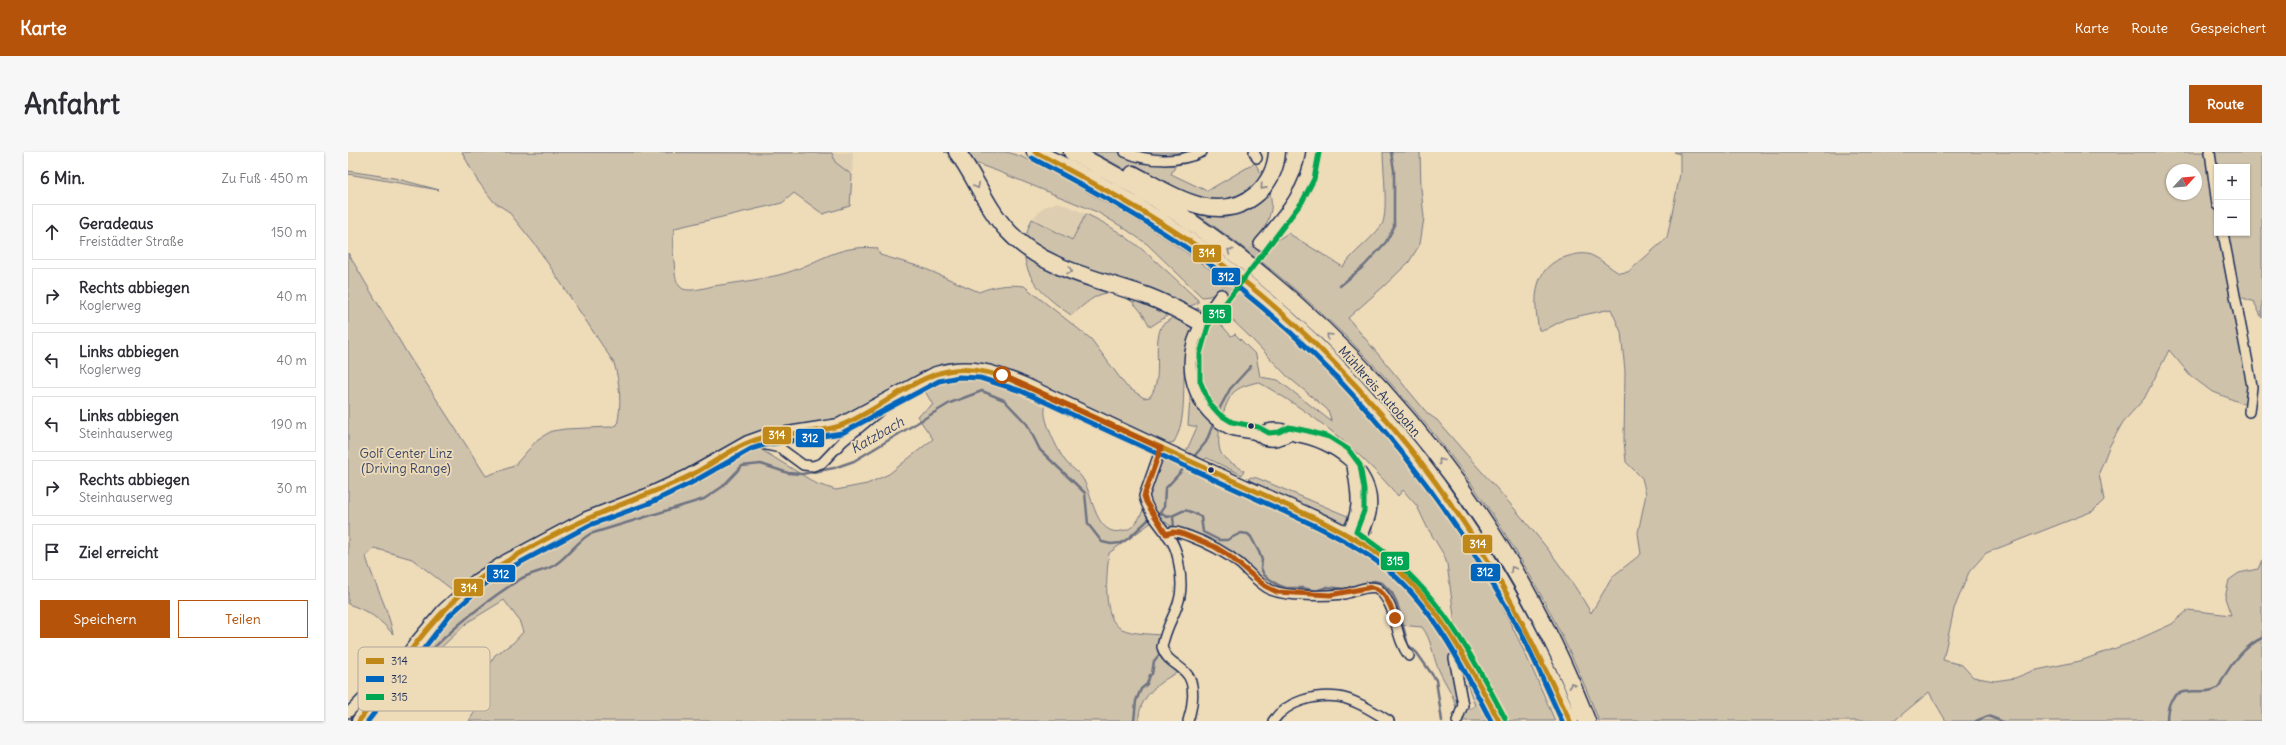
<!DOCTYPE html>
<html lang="de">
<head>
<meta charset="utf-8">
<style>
	:root { --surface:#fff; --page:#f7f7f7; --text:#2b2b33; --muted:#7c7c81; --line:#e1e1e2; --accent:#b45309 }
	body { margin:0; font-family:Delius,sans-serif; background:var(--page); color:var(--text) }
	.controls { position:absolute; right:12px; top:12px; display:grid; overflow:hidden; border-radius:0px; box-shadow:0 1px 3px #0004 }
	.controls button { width:36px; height:36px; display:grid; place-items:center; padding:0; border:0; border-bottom:1px solid var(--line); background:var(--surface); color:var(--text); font:20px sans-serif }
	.compass { position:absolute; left:1818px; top:12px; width:36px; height:36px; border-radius:50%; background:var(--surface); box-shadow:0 1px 3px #0004; rotate:64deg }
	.stop { position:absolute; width:12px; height:12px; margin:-9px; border:3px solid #b45309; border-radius:50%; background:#fff }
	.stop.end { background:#b45309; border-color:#fff; box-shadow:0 1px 4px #0008 }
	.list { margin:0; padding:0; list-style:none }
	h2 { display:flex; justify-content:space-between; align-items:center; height:52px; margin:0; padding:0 16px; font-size:17px }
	h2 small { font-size:13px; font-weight:400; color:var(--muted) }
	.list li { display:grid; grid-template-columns:26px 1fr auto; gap:12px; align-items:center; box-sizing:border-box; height:56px; margin:0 8px 8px; padding:0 8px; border:1px solid var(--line); border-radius:0px }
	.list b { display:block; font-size:15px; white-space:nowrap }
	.list p { margin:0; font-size:13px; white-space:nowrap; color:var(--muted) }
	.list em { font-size:13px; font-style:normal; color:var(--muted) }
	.actions { display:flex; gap:8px; padding:12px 16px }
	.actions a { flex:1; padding:9px 0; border:1px solid var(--accent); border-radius:0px; text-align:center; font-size:14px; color:var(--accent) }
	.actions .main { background:var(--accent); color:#fff }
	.icon { flex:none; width:22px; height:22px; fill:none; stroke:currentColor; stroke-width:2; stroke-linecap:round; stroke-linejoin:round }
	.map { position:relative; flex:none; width:1914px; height:569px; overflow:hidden; border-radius:0px }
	header { display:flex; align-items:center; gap:24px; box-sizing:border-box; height:56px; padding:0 20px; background:var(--accent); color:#fff }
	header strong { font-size:19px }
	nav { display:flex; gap:22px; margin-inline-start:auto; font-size:14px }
	.intro { display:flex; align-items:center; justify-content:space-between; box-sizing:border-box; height:96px; padding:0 24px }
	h1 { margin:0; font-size:28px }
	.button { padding:10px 18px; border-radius:0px; background:var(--accent); color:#fff; font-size:14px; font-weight:700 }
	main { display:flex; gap:24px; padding:0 24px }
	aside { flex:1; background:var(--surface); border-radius:0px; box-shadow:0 1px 3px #0004 }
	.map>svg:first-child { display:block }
	.built { fill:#deceb1 }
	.green { fill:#cfc2ab; stroke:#757884; fill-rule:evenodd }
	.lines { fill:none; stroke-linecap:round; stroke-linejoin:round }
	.stream { stroke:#6e7381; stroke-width:2.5 }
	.tertiary-tunnel { stroke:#c4b9a6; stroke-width:11; stroke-dasharray:11 5.5; stroke-linecap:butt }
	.minor-casing { stroke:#1b2f5e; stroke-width:12 }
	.tertiary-casing { stroke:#1b2f5e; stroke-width:14 }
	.primary-casing { stroke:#1b2f5e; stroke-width:17 }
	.motorway-casing { stroke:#1b2f5e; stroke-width:19 }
	.minor { stroke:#eedbb8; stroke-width:9 }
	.tertiary { stroke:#eedbb8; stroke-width:11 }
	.primary { stroke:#eedbb8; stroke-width:14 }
	.motorway { stroke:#eedbb8; stroke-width:16 }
	.bus-1-casing { stroke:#eedbb8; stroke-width:8 }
	.bus-2-casing { stroke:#eedbb8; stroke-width:8 }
	.bus-3-casing { stroke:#eedbb8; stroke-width:8 }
	.bus-1 { stroke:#c08818; stroke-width:5 }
	.bus-2 { stroke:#0065bd; stroke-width:5 }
	.bus-3 { stroke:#00a651; stroke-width:5 }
	.oneway { stroke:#84858b }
	.route { stroke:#b45309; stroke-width:5 }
	.bus-dot { fill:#1b2f5e; stroke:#eedbb8; stroke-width:1.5 }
	.labels { text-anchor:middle; stroke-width:3.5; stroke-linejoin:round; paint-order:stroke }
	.street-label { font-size:13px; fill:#1b2f5e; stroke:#eedbb8 }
	.park-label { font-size:13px; fill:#36456a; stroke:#eedbb8 }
	.water-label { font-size:14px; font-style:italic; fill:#37466a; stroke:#eedbb8 }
	.key { fill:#eedbb8; stroke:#afa79d; stroke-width:1 }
	.key-label { font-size:11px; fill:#1b2f5e }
	.line-badge { stroke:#eedbb8; stroke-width:1.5 }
	.badge-label { font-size:11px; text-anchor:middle; font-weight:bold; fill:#fff }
</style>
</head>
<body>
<header>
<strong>Karte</strong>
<nav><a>Karte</a><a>Route</a><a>Gespeichert</a></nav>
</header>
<div class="intro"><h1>Anfahrt</h1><a class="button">Route</a></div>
<main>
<aside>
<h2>6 Min.<small>Zu Fuß · 450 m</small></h2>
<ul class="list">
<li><svg class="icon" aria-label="ahead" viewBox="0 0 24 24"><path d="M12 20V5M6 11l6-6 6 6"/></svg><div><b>Geradeaus</b><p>Freistädter Straße</p></div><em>150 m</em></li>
<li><svg class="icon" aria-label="right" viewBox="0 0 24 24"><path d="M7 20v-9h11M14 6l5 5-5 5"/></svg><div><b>Rechts abbiegen</b><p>Koglerweg</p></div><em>40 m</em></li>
<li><svg class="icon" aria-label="left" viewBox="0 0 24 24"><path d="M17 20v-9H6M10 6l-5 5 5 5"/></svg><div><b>Links abbiegen</b><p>Koglerweg</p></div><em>40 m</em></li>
<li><svg class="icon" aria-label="left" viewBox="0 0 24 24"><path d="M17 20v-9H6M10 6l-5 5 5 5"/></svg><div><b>Links abbiegen</b><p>Steinhauserweg</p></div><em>190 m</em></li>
<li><svg class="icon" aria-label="right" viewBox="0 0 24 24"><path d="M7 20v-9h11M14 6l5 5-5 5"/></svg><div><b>Rechts abbiegen</b><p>Steinhauserweg</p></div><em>30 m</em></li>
<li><svg class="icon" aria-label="arrive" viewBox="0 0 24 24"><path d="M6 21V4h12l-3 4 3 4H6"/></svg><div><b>Ziel erreicht</b></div></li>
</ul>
<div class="actions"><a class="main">Speichern</a><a>Teilen</a></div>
</aside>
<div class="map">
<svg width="1914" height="569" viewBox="0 0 1914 569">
	<rect width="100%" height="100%" fill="#eedbb8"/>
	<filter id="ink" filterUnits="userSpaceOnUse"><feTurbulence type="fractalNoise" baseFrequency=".025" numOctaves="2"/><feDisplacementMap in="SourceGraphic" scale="8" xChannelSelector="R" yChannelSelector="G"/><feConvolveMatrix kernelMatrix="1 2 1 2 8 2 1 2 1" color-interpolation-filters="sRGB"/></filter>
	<g filter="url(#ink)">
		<!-- built -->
		<path class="built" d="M505 0 504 23 487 10 484 1Z
			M710 50 738 62 724 88 684 67 696 55Z"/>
		<!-- green -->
		<path class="green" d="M114 0 484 1 487 10 504 23 502 54 475 62 446 41 434 51 327 76C323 87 325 98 326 109 327 118 326 132 335 137 343 140 356 136 365 134 387 131 410 128 431 123 470 113 486 92 529 96L532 103 573 115 631 140C645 134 660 132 676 134L743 187 778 234 796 246 802 245C817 224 803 195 814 173L824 166 850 156 853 158V163C846 180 838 195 837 213 834 238 839 267 826 290L818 292 657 218 637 212 605 210 572 221 529 248 488 269 406 282 390 288 329 324 229 364 128 420 106 439 64 407 26 396 18 405C26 432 40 455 45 482 32 467 19 458 0 452V101L60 203 138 324 166 314 190 287 204 279 217 277 262 275 269 273C274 252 272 232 266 211L189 95 160 59 146 50 129 28Z
			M596 0C616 0 638 0 657 0 678 2 731 36 751 47 907 131 1041 264 1132 416 1161 464 1185 517 1207 569H1156L1108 479 1099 412 1096 403 1079 375 1069 354 1055 338 1050 344C1010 297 964 260 910 230 902 232 894 234 887 239 876 248 865 290 874 303 878 309 890 314 896 319L894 323 859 306 855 308 838 300 849 275 840 273 844 221 851 188 864 162 883 184 887 182 908 203 912 225 930 228 984 270 980 258 939 224 901 184 870 154V140L862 144 854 145 799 92 776 76 749 60 649 19Z
			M745 0H771L785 7 826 10 827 15 823 22 859 39 907 11C928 46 929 55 909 90L918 96 940 81 995 115C1006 99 1022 89 1033 74 1041 65 1035 14 1035 0H1072L1073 36 1076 66 1072 92 1061 110 1035 135 1000 166 1080 262 1089 268C1142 332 1202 389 1243 461L1265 424 1293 402 1290 381 1298 342 1294 326 1278 310 1276 289 1277 219 1273 180 1263 157 1217 167 1197 178H1191C1185 148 1184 113 1221 104 1228 102 1238 100 1245 104 1254 108 1262 116 1271 121L1280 120 1319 86 1332 22V2L1326 0H1860L1869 62V81H1873L1900 226 1898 253 1863 239 1843 224 1821 198 1796 247 1775 270 1761 295 1751 321 1756 348 1745 359 1638 401 1621 420 1606 457 1595 508 1614 513 1625 525 1646 529 1667 526 1684 519 1732 509 1782 491 1824 472 1840 458 1883 463 1877 446 1881 428 1891 421 1910 417 1914 408V569H1598L1581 540 1546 569H1251C1159 328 974 119 745 0ZM1824 18H1848V42H1824Z
			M786 0H848L819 5Z
			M1865 0H1914V166L1906 150 1890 144 1878 81H1899V15H1869V32Z
			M0 19 46 26 91 38 0 22Z
			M738 62C784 83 813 114 850 148V151L822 162 802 175C794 158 777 135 754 142 743 145 732 157 723 163 686 138 664 113 684 67L724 88Z
			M628 222 700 249C699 251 697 255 697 257 695 269 711 302 719 311 725 317 732 321 736 329 745 345 748 385 774 379 787 377 791 367 796 356L804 370 761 401C759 419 753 468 774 477 785 482 802 482 814 483L811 490 831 520C812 528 789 547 791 569H121L139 540 140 514 147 503 165 491 175 480 171 468 156 448 120 470 78 510 68 501 87 477 126 437 175 405 401 296 409 295 469 332 488 338 519 332 541 322 585 287 569 264 585 253 574 234 588 227Z
			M819 305 997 388 1017 400 1064 438 1104 492V521L1111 553 1108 565C1110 546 1097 533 1090 516 1084 502 1084 488 1074 475L1052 473 1032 435 985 440 929 437 831 377C816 372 804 361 801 343L814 306Z
			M903 325 909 326 997 363 1025 379 1019 387 910 334 900 327Z
			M1111 507 1145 569H1113L1117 559 1127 554 1115 520 1111 521Z"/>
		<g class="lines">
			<!-- stream -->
			<path class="stream" d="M992 134 1016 114 1038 90 1046 75V18L1043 0
				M868 263 882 237 903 214
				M844 307 858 290 866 270
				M812 361 819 365C837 362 830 352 853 365L855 380 871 388H879L893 381 900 382 903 385 911 400 914 408 913 416 916 423 930 433 938 436H955L968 439 979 435 997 437 1026 429 1034 431 1044 441 1049 451 1060 493 1069 501 1088 528 1094 569
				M825 364 826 377
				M827 382 834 404
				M53 530C88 491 126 456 171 428 181 421 194 420 205 414 219 406 227 391 242 382L356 347 374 335 394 314 413 312 440 321 454 322 486 316 506 309 602 251 634 239 656 248 679 272 692 298 737 341 740 372 754 390 763 392 773 391 781 386 800 368 812 361 816 355 817 337 839 313
				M786 569 788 549 793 537 799 532 802 523 804 522 806 509 811 503
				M1628 569 1640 564 1653 569
				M1819 569C1819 523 1854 547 1869 536 1873 533 1874 527 1877 523 1885 509 1899 493 1914 486"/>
			<!-- tertiary-tunnel -->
			<path class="tertiary-tunnel" d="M873 143 912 92"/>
			<defs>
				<path id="minor" d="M777 0C800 10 831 11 854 0
					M906 0 909 6
					M1862 0 1869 53
					M1875 81 1900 211 1904 235 1901 260
					M409 291 432 296 455 313 465 314 474 311 495 289 541 251
					M813 296 796 344C800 362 815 375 824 390 828 397 830 405 831 413 839 456 821 460 814 495 818 509 829 511 838 521 849 532 844 557 840 569
					M818 382C826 377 834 382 841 384 860 391 877 400 892 412 902 421 911 432 923 438 940 445 977 444 996 442 1006 440 1018 433 1029 436 1051 455 1045 483 1061 504
					M0 561 15 546
					M925 569C939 549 967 542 991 545 1008 548 1026 560 1041 569
					M1109 569 1115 553 1106 506 1113 498"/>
				<path id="tertiary" d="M912 92C935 65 960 37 964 0
					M873 143C863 157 852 171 846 188 835 222 849 260 881 276 890 280 899 279 908 282 911 283 913 286 916 287 925 290 935 287 942 282
					M908 282C917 278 926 275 935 278 939 279 942 282 946 283 983 289 1029 317 1022 361 1020 371 1015 380 1011 390
					M999 383C1014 356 1009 342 1005 314"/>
				<path id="primary" d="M11 569 70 490 96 459 129 429 158 410 239 367 299 344 340 325 400 291 414 286 491 274 588 222C620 212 646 220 676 233 748 266 818 300 890 332 944 357 1004 377 1049 417 1095 459 1122 515 1151 569"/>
				<path id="motorway" d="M609 0C628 25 638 56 660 79 695 118 752 127 799 144 818 151 836 161 854 171
					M687 0C935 115 1116 319 1222 569
					M724 0C957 117 1145 326 1239 569
					M785 22C823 42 870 76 910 41 921 30 928 16 929 0"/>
			</defs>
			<!-- minor casing -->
			<use href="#minor" class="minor-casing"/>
			<!-- tertiary casing -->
			<use href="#tertiary" class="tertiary-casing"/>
			<!-- primary casing -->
			<use href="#primary" class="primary-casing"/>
			<!-- motorway casing -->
			<use href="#motorway" class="motorway-casing"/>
			<!-- minor -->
			<use href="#minor" class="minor"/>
			<!-- tertiary -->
			<use href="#tertiary" class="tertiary"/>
			<!-- primary -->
			<use href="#primary" class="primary"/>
			<!-- motorway -->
			<use href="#motorway" class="motorway"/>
			<defs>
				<path id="bus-1" d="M687 0C746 31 805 63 860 102 966 178 1059 281 1129 391 1165 448 1193 508 1222 569
					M11 569C47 521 81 465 130 428 159 407 206 382 239 367 272 352 305 341 337 326 363 314 386 293 414 286 439 280 467 282 491 274 526 262 565 225 600 219 627 214 652 223 676 233L973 369C1000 383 1027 397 1050 418 1095 460 1122 515 1151 569"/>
				<path id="bus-2" d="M684 6C744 38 799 68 855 107 870 118 884 130 898 142 1012 234 1101 351 1172 479 1187 508 1200 539 1214 569
					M20 569 101 464 133 435 162 416 242 373 302 351 343 331 403 297 416 293 494 281 591 229 611 225 632 226 673 239 970 375C996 388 1023 403 1045 422 1089 462 1116 517 1143 569"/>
				<path id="bus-3" d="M971 1 966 27 954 50 860 174 852 202V229L862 252 871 262 884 270 910 275 921 281 931 280 941 275 960 279 981 285 1000 297 1012 313 1016 337V359L1008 380C1083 427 1117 490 1157 566"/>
			</defs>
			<!-- bus-1 casing -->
			<use href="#bus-1" class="bus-1-casing"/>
			<!-- bus-2 casing -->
			<use href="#bus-2" class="bus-2-casing"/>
			<!-- bus-3 casing -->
			<use href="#bus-3" class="bus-3-casing"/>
			<!-- bus-1 -->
			<use href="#bus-1" class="bus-1"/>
			<!-- bus-2 -->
			<use href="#bus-2" class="bus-2"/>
			<!-- bus-3 -->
			<use href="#bus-3" class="bus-3"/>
		</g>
		<!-- one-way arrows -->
		<defs><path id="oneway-chevron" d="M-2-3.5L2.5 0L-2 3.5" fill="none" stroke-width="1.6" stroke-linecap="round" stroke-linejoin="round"/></defs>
		<g class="oneway">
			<use href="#oneway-chevron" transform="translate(629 34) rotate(62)"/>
			<use href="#oneway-chevron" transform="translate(915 35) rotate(132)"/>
			<use href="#oneway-chevron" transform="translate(882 99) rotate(-142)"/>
			<use href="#oneway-chevron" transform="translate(722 119) rotate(21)"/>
			<use href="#oneway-chevron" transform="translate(981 184) rotate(-136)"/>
			<use href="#oneway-chevron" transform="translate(1093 309) rotate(-128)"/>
			<use href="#oneway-chevron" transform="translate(1165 417) rotate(-120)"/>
			<use href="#oneway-chevron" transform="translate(1224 533) rotate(-113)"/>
		</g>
	</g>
	<g class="lines" filter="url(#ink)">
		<!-- route -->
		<path class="route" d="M654 223 813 296 796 344 798 350 818 382 825 380 833 381 867 395 880 403 917 434 929 440 982 443 1024 435C1037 438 1043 455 1047 466"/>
	</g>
	<!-- markers -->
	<g class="bus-dot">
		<circle cx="903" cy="274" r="3.5"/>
		<circle cx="863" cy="318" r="3.5"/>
	</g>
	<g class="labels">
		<!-- street labels -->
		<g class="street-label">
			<text transform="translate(1032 239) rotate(48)" y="5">Mühlkreis Autobahn</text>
		</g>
		<!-- park labels -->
		<g class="park-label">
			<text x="58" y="306">Golf Center Linz<tspan x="58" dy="15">(Driving Range)</tspan></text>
		</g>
		<!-- water labels -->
		<g class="water-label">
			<text transform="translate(529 283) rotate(-30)" y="5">Katzbach</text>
		</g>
	</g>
	<!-- legend -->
	<rect x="10" y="495" width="132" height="64" rx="6" class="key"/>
	<rect x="18" y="506" width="18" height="6" fill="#c08818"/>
	<rect x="18" y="524" width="18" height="6" fill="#0065bd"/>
	<rect x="18" y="542" width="18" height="6" fill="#00a651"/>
	<g class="key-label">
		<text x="43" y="513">314</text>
		<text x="43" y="531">312</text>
		<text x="43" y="549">315</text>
	</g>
	<g class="line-badge">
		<rect x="844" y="92" width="30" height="19" rx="4" fill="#c08818"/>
		<rect x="863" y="115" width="30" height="19" rx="4" fill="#0065bd"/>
		<rect x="854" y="152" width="30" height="20" rx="4" fill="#00a651"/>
		<rect x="414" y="274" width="30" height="19" rx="4" fill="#c08818"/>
		<rect x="447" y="276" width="30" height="20" rx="4" fill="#0065bd"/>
		<rect x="1114" y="382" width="31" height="20" rx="4" fill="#c08818"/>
		<rect x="1032" y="399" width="30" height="20" rx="4" fill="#00a651"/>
		<rect x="1122" y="411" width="31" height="19" rx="4" fill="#0065bd"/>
		<rect x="138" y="412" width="30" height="19" rx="4" fill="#0065bd"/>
		<rect x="105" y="426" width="31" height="19" rx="4" fill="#c08818"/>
	</g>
	<g class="badge-label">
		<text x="859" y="105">314</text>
		<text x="878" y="129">312</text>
		<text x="869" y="166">315</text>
		<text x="429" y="287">314</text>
		<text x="462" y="290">312</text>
		<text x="1130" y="396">314</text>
		<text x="1047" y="413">315</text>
		<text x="1137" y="424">312</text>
		<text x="153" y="426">312</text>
		<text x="121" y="440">314</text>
	</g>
</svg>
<div class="controls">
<button>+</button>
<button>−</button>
</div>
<svg class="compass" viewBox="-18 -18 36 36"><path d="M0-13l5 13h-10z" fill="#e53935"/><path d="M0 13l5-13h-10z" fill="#7c7c81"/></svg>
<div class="stop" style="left:654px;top:223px"></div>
<div class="stop end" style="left:1047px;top:466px"></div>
</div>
</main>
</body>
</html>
